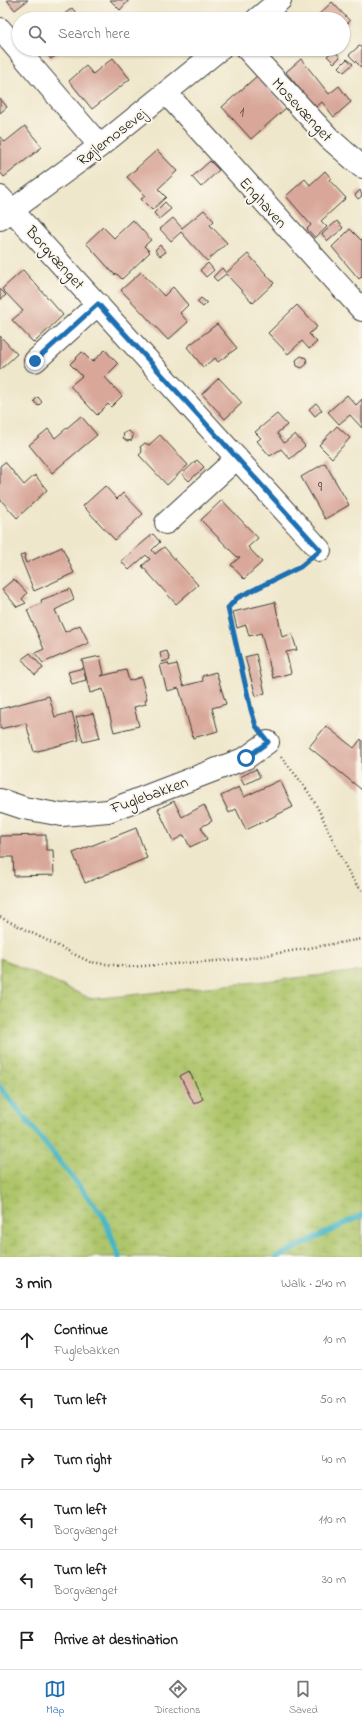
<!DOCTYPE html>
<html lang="en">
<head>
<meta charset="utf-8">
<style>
	:root { --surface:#fff; --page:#f2f2f2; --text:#222; --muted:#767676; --line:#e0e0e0; --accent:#1f6fb2 }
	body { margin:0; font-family:"Indie Flower",sans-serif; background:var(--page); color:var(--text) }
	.stop { position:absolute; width:12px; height:12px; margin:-9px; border:3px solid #1f6fb2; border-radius:50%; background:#fff }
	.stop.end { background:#1f6fb2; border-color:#fff; box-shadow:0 1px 4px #0008 }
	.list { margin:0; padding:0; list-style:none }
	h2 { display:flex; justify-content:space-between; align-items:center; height:52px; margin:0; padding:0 16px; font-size:17px }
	h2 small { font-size:13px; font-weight:400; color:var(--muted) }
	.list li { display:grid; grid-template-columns:26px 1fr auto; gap:12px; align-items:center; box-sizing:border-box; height:60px; padding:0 16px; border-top:1px solid var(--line) }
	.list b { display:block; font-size:15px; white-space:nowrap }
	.list p { margin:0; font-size:13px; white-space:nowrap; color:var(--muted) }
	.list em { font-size:13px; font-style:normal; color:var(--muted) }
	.icon { flex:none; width:22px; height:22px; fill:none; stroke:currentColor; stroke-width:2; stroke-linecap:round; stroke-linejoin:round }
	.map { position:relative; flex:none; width:362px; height:1257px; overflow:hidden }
	.search { position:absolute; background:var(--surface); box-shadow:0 1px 3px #0004; left:12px; right:12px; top:12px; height:44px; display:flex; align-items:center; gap:10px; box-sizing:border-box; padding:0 14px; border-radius:22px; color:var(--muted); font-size:15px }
	.sheet { height:412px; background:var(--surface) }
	nav { display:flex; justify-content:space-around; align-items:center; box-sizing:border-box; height:56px; border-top:1px solid var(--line); background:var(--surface); font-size:11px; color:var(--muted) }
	nav a { display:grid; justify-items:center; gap:2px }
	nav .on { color:var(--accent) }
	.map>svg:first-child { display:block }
	.wetland { fill:url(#wetland-marsh); stroke:#657042 }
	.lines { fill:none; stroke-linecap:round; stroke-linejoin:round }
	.stream { stroke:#47b6c2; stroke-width:6 }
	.building { fill:#d8a79a }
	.minor-casing { stroke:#3c3a36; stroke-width:24 }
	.path { stroke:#3c3a36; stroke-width:2.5; stroke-dasharray:1 3; stroke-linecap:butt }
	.minor { stroke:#fff; stroke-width:22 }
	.route { stroke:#1f6fb2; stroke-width:5 }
	.labels { text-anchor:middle; stroke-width:4; stroke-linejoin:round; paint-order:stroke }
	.number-label { font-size:14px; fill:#4b3f3c }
	.street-label { font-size:16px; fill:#1c1c1c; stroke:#fbf7ec }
</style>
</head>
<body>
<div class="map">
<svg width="362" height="1257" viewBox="0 0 362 1257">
	<defs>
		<pattern id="wetland-marsh" width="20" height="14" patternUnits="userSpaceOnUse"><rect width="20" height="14" fill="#aec569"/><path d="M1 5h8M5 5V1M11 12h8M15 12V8" fill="none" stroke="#95a95a"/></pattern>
	</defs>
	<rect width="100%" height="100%" fill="#fbf7ec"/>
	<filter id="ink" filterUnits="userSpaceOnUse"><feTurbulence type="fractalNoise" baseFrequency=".025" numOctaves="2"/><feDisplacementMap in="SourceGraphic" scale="8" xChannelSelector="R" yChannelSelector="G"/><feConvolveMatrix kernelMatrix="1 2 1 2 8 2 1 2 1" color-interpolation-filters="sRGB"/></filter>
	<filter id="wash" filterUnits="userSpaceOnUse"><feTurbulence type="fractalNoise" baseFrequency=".012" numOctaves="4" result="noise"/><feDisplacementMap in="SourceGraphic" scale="16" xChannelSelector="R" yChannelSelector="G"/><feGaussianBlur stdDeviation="0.9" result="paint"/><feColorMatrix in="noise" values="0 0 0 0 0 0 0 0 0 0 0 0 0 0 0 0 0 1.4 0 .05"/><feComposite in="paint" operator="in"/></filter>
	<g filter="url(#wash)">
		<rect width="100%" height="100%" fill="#efe7cb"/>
		<!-- wetland -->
		<path class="wetland" d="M0 958 92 999 362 971V1257H0Z"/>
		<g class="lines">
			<!-- stream -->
			<path class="stream" d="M0 1087 104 1217 119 1257
				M277 1257 362 1215"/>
		</g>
		<g id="blocks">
			<!-- building -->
			<path class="building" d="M7 0H28L15 10Z
				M110 0H129L120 10Z
				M332 2 350 21 343 27V19H314Z
				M72 8 81 19H58Z
				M359 46 362 48V68L349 55Z
				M43 49H63L51 59Z
				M334 50 340 57 334 63 327 56Z
				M113 58 130 79 92 109 69 81 86 66 93 74Z
				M301 59 329 94 339 86 351 102 334 117 322 102 315 108 286 72Z
				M347 59 353 64 344 72 339 67Z
				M257 76 286 108 251 139 222 107Z
				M0 98 7 107 0 113Z
				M25 126 42 147 4 177 0 172V136L5 142Z
				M157 150 177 171 158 189 166 197 152 210 141 199 145 196 127 177Z
				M210 161 219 170 201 187 192 177Z
				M325 171 331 178 329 180 346 198 321 221 327 227 315 238 307 229 311 225 286 196 305 179 310 185Z
				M360 190 362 196 358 199 355 195Z
				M165 202 171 209 159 219 154 213Z
				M204 210 214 221 210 225 227 243 207 261 181 232 171 241 160 229 173 218 182 228Z
				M133 220 151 240 144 246 150 252 122 279 116 273 115 275 86 243 103 227 114 238Z
				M337 221 343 228 328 241 322 234Z
				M350 229 361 240 362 239V276L359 279 332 247Z
				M160 245 166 252 160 256 155 250Z
				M248 254 274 283 253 303 226 274 217 281 213 277 222 268 226 273Z
				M208 263 214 270 206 277 200 270Z
				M23 270 63 315 34 343 12 320 23 311 2 289Z
				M141 272 164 296 173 287 188 305 180 313 188 322 168 340 121 290Z
				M0 289 6 295 0 300Z
				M201 298 207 303 203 307 197 302Z
				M297 305 317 327 309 334 317 342 309 349 302 341 288 354 268 333Z
				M217 324 237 348 218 362 215 358 203 367 187 347Z
				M0 336 17 354 0 370Z
				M105 350 118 364 105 377 122 396 111 407 108 404 97 415 70 386 82 376 70 364 82 352 92 362Z
				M301 356 306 358 307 364 302 368 297 366 296 360Z
				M219 378 242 403 225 419 202 394Z
				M347 395 356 405 362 399V428L350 415 339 424 328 412Z
				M38 397 42 402 38 406 34 401Z
				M316 403 322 410 315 416 309 409Z
				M277 414 287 425 277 433 284 443 295 434 305 446 290 459 281 449 270 456 257 441 261 438 255 432Z
				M81 416 97 435 52 473 29 445 48 429 55 438Z
				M337 426 350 438 332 458 319 445Z
				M129 431 133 435 132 440 127 441 123 438 124 433Z
				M160 435 188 465 167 485 139 455 142 452 140 447 145 443 149 445Z
				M197 460 204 467 189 481 182 474Z
				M5 462 24 485 35 475 47 490 17 518 0 499V466Z
				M325 463 349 505 325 519 301 477Z
				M105 486 117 499 123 493 143 514 115 540 83 506Z
				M222 500 258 538 248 547 262 562 244 579 231 565 240 557H237L201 520Z
				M153 534 160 542 152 550 155 554 164 547 198 585 176 604 142 566 150 559 146 555 129 570 121 561Z
				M62 547 74 573 34 591 20 556 25 553 26 556 24 557 26 563Z
				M14 579 27 593 22 599 26 603 17 607 2 589Z
				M70 589 74 600 55 610 65 632 80 625 89 643 43 663 35 653 44 649 27 610 42 603 41 600Z
				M275 602 282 637 292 634 297 650 286 652 291 673 273 678 261 633 249 636 246 625 237 628 233 612Z
				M167 651 170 660 162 662 160 653Z
				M30 653 43 668 35 675 22 659Z
				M256 654 265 693 256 696 245 657Z
				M100 656 104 674 101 676 126 670 129 681 141 677 147 699 145 700 146 704 134 707 139 726 114 732 103 689 90 693 82 660Z
				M168 663 169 666 177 664 183 686 203 681 202 676 216 672 226 704 212 708 218 731 193 738 179 688 167 691 160 665Z
				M83 668 86 680 72 684 68 672Z
				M49 696 55 717 72 712 79 740 34 752 26 723 0 729V709Z
				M93 713 100 738 83 742 76 717Z
				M326 726 354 748 361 739 362 740V790L309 747Z
				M256 769 260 777 244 785 240 777Z
				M280 780 293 807 246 830 236 809 229 813 221 796 239 787 244 797Z
				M174 801 182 817 204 805 212 821 201 827 207 839 190 847 184 835 173 841 158 809Z
				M136 828 147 858 85 883 73 853Z
				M46 835V850H53L54 875 14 876 13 857H0V836Z
				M189 1071 203 1099 194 1104 180 1076Z"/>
		</g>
	</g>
	<g filter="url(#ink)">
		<use href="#blocks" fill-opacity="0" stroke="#3c3a36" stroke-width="1"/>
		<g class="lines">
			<defs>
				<path id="minor" d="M257 19 280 0
					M0 29 100 146
					M247 49 329 138 362 167
					M166 93 362 310
					M0 197 320 550
					M0 219 100 146 220 49
					M35 361 98 304
					M166 523 237 458
					M0 800 24 808 62 815 108 811 246 758 268 742"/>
			</defs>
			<!-- minor casing -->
			<use href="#minor" class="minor-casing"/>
			<!-- path -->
			<path class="path" d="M256 725 251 710 228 608C235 592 288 577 305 563
				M281 757C294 773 308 789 317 807 327 824 348 880 362 890
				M0 917 90 962 129 967 244 959 362 939"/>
			<!-- minor -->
			<use href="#minor" class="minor"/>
		</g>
	</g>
	<g class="lines" filter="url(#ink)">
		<!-- route -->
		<path class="route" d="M35 361 98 304 320 550 300 567 237 598 228 608 251 710 256 726 268 742 246 758"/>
	</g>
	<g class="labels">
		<!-- number labels -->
		<g class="number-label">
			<text x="242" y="116">1</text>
			<text x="320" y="491">9</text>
		</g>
		<!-- street labels -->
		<g class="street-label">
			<text transform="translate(303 109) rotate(47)" y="6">Mosevænget</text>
			<text transform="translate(111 136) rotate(-38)" y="6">Røjlemosevej</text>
			<text transform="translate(264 202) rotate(48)" y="6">Enghaven</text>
			<text transform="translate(56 257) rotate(48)" y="6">Borgvænget</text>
			<text transform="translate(149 794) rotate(-20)" y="6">Fuglebakken</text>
		</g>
	</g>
</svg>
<div class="stop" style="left:246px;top:758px"></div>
<div class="stop end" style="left:35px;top:361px"></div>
<div class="search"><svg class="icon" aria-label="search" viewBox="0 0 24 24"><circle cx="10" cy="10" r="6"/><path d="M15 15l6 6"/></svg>Search here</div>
</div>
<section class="sheet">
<h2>3 min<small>Walk · 240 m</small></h2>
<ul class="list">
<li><svg class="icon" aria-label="ahead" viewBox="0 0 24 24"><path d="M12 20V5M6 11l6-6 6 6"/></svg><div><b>Continue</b><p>Fuglebakken</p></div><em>10 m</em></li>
<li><svg class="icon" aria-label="left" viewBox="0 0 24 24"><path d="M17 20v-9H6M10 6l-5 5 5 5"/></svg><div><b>Turn left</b></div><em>50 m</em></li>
<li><svg class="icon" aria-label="right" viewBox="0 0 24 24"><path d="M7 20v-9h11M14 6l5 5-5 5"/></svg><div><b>Turn right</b></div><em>40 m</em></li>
<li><svg class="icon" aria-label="left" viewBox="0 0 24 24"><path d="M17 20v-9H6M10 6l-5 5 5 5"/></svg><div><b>Turn left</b><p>Borgvænget</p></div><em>110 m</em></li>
<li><svg class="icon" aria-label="left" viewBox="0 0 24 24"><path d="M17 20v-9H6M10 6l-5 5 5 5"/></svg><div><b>Turn left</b><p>Borgvænget</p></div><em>30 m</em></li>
<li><svg class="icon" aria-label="arrive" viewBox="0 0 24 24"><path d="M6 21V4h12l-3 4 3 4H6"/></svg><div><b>Arrive at destination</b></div></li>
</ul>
</section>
<nav>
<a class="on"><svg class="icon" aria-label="map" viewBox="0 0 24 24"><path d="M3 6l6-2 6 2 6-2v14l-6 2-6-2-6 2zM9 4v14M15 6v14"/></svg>Map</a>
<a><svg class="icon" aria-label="directions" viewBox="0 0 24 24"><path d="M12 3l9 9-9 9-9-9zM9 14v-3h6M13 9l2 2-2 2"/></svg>Directions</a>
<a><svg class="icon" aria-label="saved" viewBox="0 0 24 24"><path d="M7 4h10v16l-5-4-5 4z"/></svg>Saved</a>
</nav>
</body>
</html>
